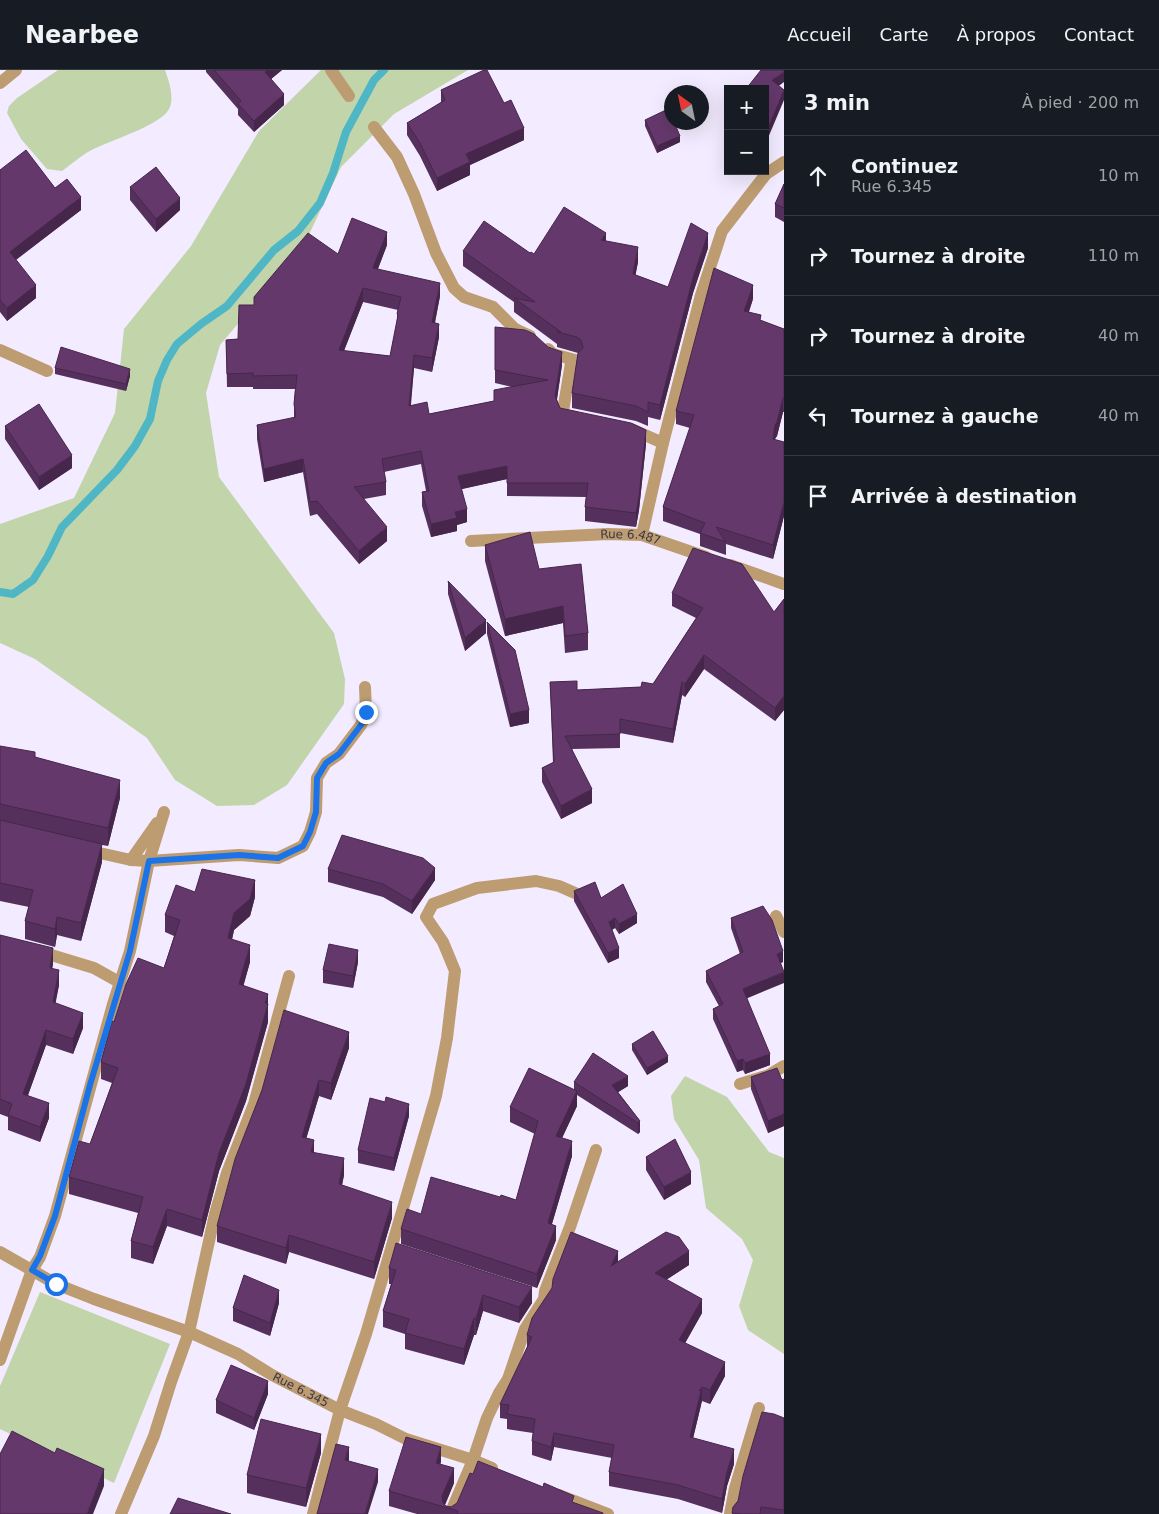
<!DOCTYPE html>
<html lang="fr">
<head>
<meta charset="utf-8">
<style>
	:root { --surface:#171b24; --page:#242831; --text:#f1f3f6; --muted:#9ea1a6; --line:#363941 }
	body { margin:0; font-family:"DejaVu Sans",sans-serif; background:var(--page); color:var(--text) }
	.controls { position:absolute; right:15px; top:15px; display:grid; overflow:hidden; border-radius:0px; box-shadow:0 5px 20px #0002 }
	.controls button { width:45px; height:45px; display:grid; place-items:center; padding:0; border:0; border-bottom:1px solid var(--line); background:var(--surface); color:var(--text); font:25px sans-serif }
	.compass { position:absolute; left:664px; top:15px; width:45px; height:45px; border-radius:50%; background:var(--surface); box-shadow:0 5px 20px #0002; rotate:327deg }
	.stop { position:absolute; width:15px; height:15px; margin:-11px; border:4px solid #1a73e8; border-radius:50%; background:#fff }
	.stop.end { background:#1a73e8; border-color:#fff; box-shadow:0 1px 5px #0008 }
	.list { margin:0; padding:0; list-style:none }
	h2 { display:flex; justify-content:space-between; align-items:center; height:65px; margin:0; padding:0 20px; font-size:21px }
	h2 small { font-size:16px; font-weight:400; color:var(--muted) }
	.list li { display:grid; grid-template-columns:32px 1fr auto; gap:15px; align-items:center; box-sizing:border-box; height:80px; padding:0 20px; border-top:1px solid var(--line) }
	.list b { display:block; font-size:19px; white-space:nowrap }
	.list p { margin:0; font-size:16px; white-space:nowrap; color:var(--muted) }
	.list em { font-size:16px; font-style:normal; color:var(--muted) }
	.icon { flex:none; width:28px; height:28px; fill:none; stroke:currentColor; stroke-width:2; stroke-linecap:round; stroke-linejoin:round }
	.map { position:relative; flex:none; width:784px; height:1444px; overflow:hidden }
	header { display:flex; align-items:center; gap:30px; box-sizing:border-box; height:70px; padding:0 25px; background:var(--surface); border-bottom:1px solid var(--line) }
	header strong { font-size:24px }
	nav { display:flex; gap:28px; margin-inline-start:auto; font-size:18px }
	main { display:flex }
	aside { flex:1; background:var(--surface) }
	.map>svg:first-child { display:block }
	.green { fill:#c2d4aa }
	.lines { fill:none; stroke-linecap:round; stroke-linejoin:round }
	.stream { stroke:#4fb6c5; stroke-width:8 }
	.minor { stroke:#bd9c71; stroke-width:12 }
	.wall { fill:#56305c; fill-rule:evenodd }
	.shaded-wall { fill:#46274b }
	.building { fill:#64386b; stroke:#46274b; fill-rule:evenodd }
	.route { stroke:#1a73e8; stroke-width:6 }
	.labels { text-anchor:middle; stroke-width:5; stroke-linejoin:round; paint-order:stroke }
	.street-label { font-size:12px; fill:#3c3842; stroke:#f3ebff }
</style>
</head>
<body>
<header>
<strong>Nearbee</strong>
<nav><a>Accueil</a><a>Carte</a><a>À propos</a><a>Contact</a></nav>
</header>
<main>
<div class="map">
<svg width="784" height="1444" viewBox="0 0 784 1444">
	<rect width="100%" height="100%" fill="#f3ebff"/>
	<!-- green -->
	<path class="green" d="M58 0H165C169 11 174 26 170 37 164 55 107 71 90 81 80 86 71 95 62 101L47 99 21 69 7 43 9 36 17 28Z
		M321 0H468L394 44 341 97 304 175 220 275 206 323 219 407 334 563 345 609 344 634 287 715 254 735 217 736 175 710 147 668 35 589 0 573V454L74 428 115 343 124 259 191 176 259 61Z
		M685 1006 727 1027 769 1082 784 1088V1284L748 1260 739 1236 753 1190 742 1169 706 1138 699 1090 674 1049 671 1026Z
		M40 1222 170 1274 114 1413 0 1359V1316Z"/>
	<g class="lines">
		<!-- stream -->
		<path class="stream" d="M0 522 13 524 33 510 48 486 62 457 117 400 135 376 150 349 158 311 167 290 177 274 201 254 227 236 274 180 298 161 320 133 333 103 346 62 374 10 384 0"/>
		<!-- minor -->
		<g class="minor">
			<path d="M331 0 349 26"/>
			<path d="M0 13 16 0"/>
			<path d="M374 57 397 87 414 124 436 183 454 218 464 227 493 237 515 259 530 266"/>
			<path d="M548 279 553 284 575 290 571 293 563 341 565 345 575 347"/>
			<path d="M0 280 47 301"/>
			<path d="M631 359 663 373"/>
			<path d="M642 465 663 373 701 225 722 161 766 104 784 92"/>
			<path id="s1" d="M471 471 608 464 642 465 706 487"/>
			<path d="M730 495 784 514"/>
			<path d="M86 780 131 790 149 791 239 785 278 788 303 776 310 762 316 742 317 708 326 693 339 684 361 655 366 642 365 617"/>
			<path d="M131 790 157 753"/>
			<path d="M776 846 784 862"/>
			<path d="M38 881 94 898 119 912"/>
			<path d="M740 1014 769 1005 784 996"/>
			<path id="s2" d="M0 1182 56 1214 94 1229 189 1262 238 1284 272 1305 340 1340 376 1354 406 1369 473 1390 492 1398"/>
			<path d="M0 1290 32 1200 40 1187 55 1146 113 934 130 881 149 791 164 742"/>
			<path d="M559 1425 608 1444"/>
			<path d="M121 1444 154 1366 171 1312 189 1262 215 1144 227 1103 254 1034 289 906"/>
			<path d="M313 1444 340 1340 366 1264 436 1026 447 968 455 901 443 872 426 847 433 834 477 818 536 811 559 816 575 823"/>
			<path d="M450 1444 473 1390 487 1348 499 1323 508 1309 525 1259 544 1229 545 1221 570 1157 596 1080"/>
			<path d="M730 1444 735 1418 759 1338"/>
		</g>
	</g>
	<!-- wall -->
	<path class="wall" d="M206 0H282L271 9 284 35 254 62 238 45V39L206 2Z
		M441 20 504 33 524 70 470 95V105L437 121 420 86 407 65V53L441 33Z
		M645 50 680 72 657 83 645 56Z
		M0 100 81 140 16 190 36 228 7 251 0 242Z
		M784 114V152L775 147V134Z
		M130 117 180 140 156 162 130 130Z
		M606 171 638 192 635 205 668 217 708 178 693 223 660 350 648 347V356L636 351 572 338V323L578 283 557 277V274L514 242V232L463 196V181L534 184Z
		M387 175 378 199 440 226 435 253 439 267 432 302 414 298 411 335 429 344 494 331 512 317 495 313V257L562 295 557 330 560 338 646 374 639 440 636 457 585 451V437L586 427 507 426V409L461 419 467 452 457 455V461L431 467 422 436V422L426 421 421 394 384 402 386 412V425L364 429 387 471 359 494 317 444 310 446 303 402 264 412 257 369V355L294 348V334L295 319H253V317H227L226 270 238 269 254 235 338 184ZM363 232 398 240 397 244V252L390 286 344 281Z
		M753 229 749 242 761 251 784 259V342H783L777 366 774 370 784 372V446L773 489 726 474V485L700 476V464L663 451V437L690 358 676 354V341Z
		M55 298 130 306 126 321 55 304Z
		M5 356 72 398 39 420 5 369Z
		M485 475 539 499 588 563V580L565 583 563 553 505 566 485 491Z
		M448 511 486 563 465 581 448 524Z
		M672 523 774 542 784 529V640L775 651 704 599 685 627 682 625 673 673 620 663V678L572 679 592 733 561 749 542 712V698L553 693 550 612 577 620 641 617 653 614 696 548 672 536Z
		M487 552 529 653 510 657 487 564Z
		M0 676 35 687 120 728 108 776 102 775V792L81 871 57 865 55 877 25 869V851L29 837 0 831Z
		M328 799 435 810 412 844 383 827 328 812Z
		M574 821 601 828 637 853 619 864 615 858 612 860 619 888 608 893 574 831Z
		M195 822 255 827 250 846 234 860 232 870 250 892 243 916 268 934V952L246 1031 219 1101 202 1167 167 1156 153 1194 131 1188V1171L138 1143 69 1124V1107L90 1074 112 1013 101 1009V992L114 952 164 898 174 866 165 862V845Z
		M731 848 783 892 781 893 747 928 770 995 745 1004 743 1000 737 1002 713 949V939L719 936 706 912V901L740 884 731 858Z
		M0 865 53 894 52 898 59 915 55 933 83 958 73 984 46 975 28 1025 49 1048 40 1072 8 1060V1047L0 1044Z
		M358 892 353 918 323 913V900Z
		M632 974 668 992 647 1005 632 980Z
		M349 978 331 1030 319 1026 306 1068 314 1083 344 1105 342 1115 392 1148 374 1209 289 1182 286 1194 217 1172V1156L262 1020Z
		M751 1007 782 1010 784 1009V1056L768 1063 751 1019Z
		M574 1012 628 1016 618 1022 640 1051V1062L638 1064 577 1025V1036L562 1068 572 1086 552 1154 556 1170 537 1218 401 1174V1159L421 1144 500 1127 516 1130 535 1064 510 1052V1037L574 1020Z
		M409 1046 394 1101 358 1093V1080Z
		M646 1087 691 1114 664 1130 646 1100Z
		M618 1192 689 1195 666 1210 702 1243 685 1273 725 1306 710 1334 702 1331 693 1368 734 1394 727 1416 722 1443 678 1429 609 1416V1402L612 1388 554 1377 551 1391 532 1385V1371L533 1363 507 1359V1349L500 1348V1334L527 1279V1265Z
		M389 1198 532 1233 519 1253 483 1241 476 1265H474L464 1295 405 1279V1264L383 1257V1241L391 1214H389Z
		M279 1233 270 1266 233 1251V1238Z
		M268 1324 254 1360 216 1343V1330Z
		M784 1348V1444H732L733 1437 738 1431Z
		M321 1383 306 1437 247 1423V1405Z
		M441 1392 440 1394 454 1413 445 1435 446 1436 451 1437 574 1433 603 1444H417L389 1436V1421Z"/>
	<!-- shaded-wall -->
	<path class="shaded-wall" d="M268 0H282L265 14V2Z
		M784 2V12L772 21V10Z
		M784 20V30L765 75V65Z
		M284 24V35L254 62V51Z
		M524 58V70L470 95V105L437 121V108L466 84Z
		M680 66V72L657 83V76Z
		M81 127V140L10 194V182Z
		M180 128V140L156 162V149Z
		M387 162V175L373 211V198Z
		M606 163V178L601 170Z
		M708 163V178L693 223 660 350V335L693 208Z
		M638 177V192L633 219V204Z
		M440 213V226L432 266V252Z
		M36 215V228L7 251V238Z
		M753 215V229L744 254V241Z
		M363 218V232L339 293V280Z
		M439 254V267L432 302V288Z
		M562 282V295L555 340V326Z
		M414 285V298L409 349V336Z
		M130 299V306L126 321V314Z
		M783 328V342L777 366 775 369 773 383V369L775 355Z
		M646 360V374L639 440 636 457V443Z
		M72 385V398L39 420V407Z
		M303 389V402L264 412V399Z
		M507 396V409L458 420V406Z
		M784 433V446L773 489V475Z
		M467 439V452L457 455V461L431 467V454L455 442Z
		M387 457V471L359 494V481Z
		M563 536V553L505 566V549Z
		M486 550V563L465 581V568Z
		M704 585V599L685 627V614Z
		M682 612V625L673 673V659Z
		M784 626V640L775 651V638Z
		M529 640V653L510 657V644Z
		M120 710V728L108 776V758Z
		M592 719V733L561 749V736Z
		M102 774V792L81 871V853Z
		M435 798V810L412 844V831Z
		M255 810V827L250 846 234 860 228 886V868L234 843Z
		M637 844V853L619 864V854Z
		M57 847V865L55 877V859Z
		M615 848V858L609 861V852Z
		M250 875V892L239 932V914Z
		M53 878V894L50 913V898Z
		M619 878V888L608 893V883Z
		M358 880V892L353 918V906Z
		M783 881V892L777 894V884Z
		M59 900V915L53 947V932Z
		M784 902V913L743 930V919Z
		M268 924V952L246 1031 219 1101 202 1167V1150L219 1083Z
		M83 943V958L73 984V969Z
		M46 960V975L23 1039V1024Z
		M349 962V978L331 1030V1013Z
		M770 984V995L745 1004V993Z
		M668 986V992L647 1005V998Z
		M743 989V1000L737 1002V991Z
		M628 1006V1016L612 1026V1015Z
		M319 1010V1026L302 1083V1067Z
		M577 1021V1036L556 1081V1066Z
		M49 1033V1048L40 1072V1057Z
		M409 1034V1046L394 1101V1088Z
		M784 1044V1056L768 1063V1051Z
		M640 1051V1062L638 1064V1053Z
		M314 1070V1087L311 1082Z
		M572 1071V1086L548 1167V1153Z
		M344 1088V1105L339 1130V1114Z
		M691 1102V1114L664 1130V1117Z
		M392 1132V1148L374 1209V1192Z
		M167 1139V1156L153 1194V1177Z
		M556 1156V1170L537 1218V1204Z
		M289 1165V1182L286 1194V1178Z
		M618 1181V1195L611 1196Z
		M689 1181V1195L655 1217V1203Z
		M532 1217V1233L519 1253V1237Z
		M279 1220V1233L270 1266V1253Z
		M483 1225V1241L476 1265V1249Z
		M702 1229V1243L679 1284V1270Z
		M474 1248V1265L464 1295V1279Z
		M725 1292V1306L710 1334V1320Z
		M268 1311V1324L254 1360V1348Z
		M702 1317V1331L701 1334V1320Z
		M701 1321V1335L690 1381V1367Z
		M554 1363V1377L551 1391V1377Z
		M321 1364V1383L306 1437V1418Z
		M349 1377V1390L345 1403V1390Z
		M441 1377V1392L436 1408V1393Z
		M734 1379V1394L727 1416 722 1443V1429L727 1402Z
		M454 1398V1413L444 1437 442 1436V1426Z
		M104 1399V1416L93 1444H87Z
		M378 1399V1412L368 1444H365Z"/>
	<!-- building -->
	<path class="building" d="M214 0H268L265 2 284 24 254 51 238 34 241 31Z
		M484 0H487L504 33 511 30 524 58 466 84 470 92 437 108 420 73 407 53 445 30 441 20Z
		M761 0H784V2L772 10 784 20 765 65V19H746Z
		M668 39 672 46V52H674L680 66 657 76 645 50Z
		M26 80 55 118 67 109 81 127 10 182 36 215 7 238 0 230V100Z
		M156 97 180 128 156 149 130 117Z
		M784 114V138L775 134Z
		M564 137 606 163 601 170 638 177 633 204 668 217 691 153 708 163 693 208 660 335 648 332V342L636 336 572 323 578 283 583 278 581 270 577 267 557 262H561L514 228 535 232 463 181 484 151 530 183 531 182 534 184Z
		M352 148 387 162 373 198 440 213 432 252 439 254 432 288 414 285 409 336 427 332 429 344 494 331V320L548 310 495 300V257L525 260 534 264 548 277 562 282 555 326 560 338 631 353 646 360 639 427 636 443 585 437 588 413H507V396L458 406 467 439 455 442 457 448 431 454 422 422 429 421 421 381 382 389 386 412 354 417 387 457 359 481 317 431 310 432 303 389 264 399 257 355 296 347 294 334 297 305 253 306V303L227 304 226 270 238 269 239 235H254V227L308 163 338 184ZM363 218 401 227 397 244 398 245 390 286 339 280Z
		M714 198 753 215 744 241 761 245 760 250 784 259V329L783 328 777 352 775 355 773 369 784 372V433L773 475 716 457 726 472 700 463 705 453 663 437 694 345 676 341Z
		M61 277 130 299 126 314 55 298Z
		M39 334 72 385 39 407 5 356Z
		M530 462 539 499 581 494 588 563 565 566 563 536 505 549 485 475Z
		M693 478 742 494 774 542 784 529V626L775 638 704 585 685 614 682 612 673 659 620 649V664L565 666 592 719 561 736 542 698 554 692 550 612 577 611V620L641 617 642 612 653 614 703 538 672 523Z
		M448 511 486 550 465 568Z
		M487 552 515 580 529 640 510 644Z
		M0 676 35 682V687L120 710 108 758 0 734Z
		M0 750 102 774 81 853 57 847 55 859 25 851 33 820 0 813Z
		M342 765 423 788 435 798 412 831 383 814 328 799Z
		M202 799 255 810 250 829 234 843 228 868 250 875 239 914 268 924 265 933 268 934 246 1014 219 1083 202 1150 167 1139 153 1177 131 1171 143 1127 69 1107 79 1071 90 1074 118 998 101 992 112 951 114 952 126 914 138 888 164 898 180 850 165 845 176 815 195 822Z
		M595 812 601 828 623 814 637 844 619 854 615 848 609 852 619 878 608 883 574 821Z
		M763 836 772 850 783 881 777 884 784 902 743 919 770 984 745 993 743 989 737 991 713 939 723 934 706 901 743 882 731 848Z
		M0 865 53 878 50 898 59 900 53 932 83 943 73 969 46 960 23 1024 49 1033 40 1057 8 1045 12 1034 0 1029Z
		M329 874 358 880 353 906 323 900Z
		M284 940 349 962 331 1013 319 1010 302 1067 314 1070 311 1082 344 1088 339 1114 392 1132 374 1192 289 1165 286 1178 217 1156 235 1089 262 1020Z
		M653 961 668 986 647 998 632 974Z
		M593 983 628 1006 612 1015 640 1051 638 1053 574 1012Z
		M529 998 577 1021 556 1066 572 1071 548 1153 556 1156 537 1204 401 1159 407 1139 421 1144 431 1107 500 1127 501 1125 516 1130 538 1051 510 1037Z
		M777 998 782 1010 784 1009V1044L768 1051 751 1007Z
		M386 1027 409 1034 394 1088 358 1080 370 1028 385 1032Z
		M675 1069 691 1102 664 1117 646 1087Z
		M571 1162 618 1181 611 1196 666 1162 679 1167 689 1181 655 1203 702 1229 679 1270 725 1292 710 1320 702 1317 701 1320H699L701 1321 690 1367 734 1379 727 1402 722 1429 678 1415 609 1402 614 1375 554 1363 551 1377 532 1371 535 1349 507 1344 509 1335 500 1334 532 1267 527 1265 532 1248 552 1218 553 1209Z
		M396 1173 532 1217 519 1237 483 1225 476 1249 474 1248 464 1279 405 1263 409 1249 383 1241 396 1200 389 1198Z
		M244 1205 279 1220 270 1253 233 1238Z
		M231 1295 268 1311 254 1348 216 1330Z
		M762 1342 774 1344 784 1348V1440L761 1437 760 1444H742L732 1443 733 1437 738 1431 743 1406Z
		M261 1349 321 1364 306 1418 247 1405Z
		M12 1361 55 1383 57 1378 104 1399 87 1444H0V1384Z
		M406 1367 441 1377 436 1393 454 1398 442 1426 443 1433 446 1436 451 1437 457 1433 470 1403 473 1404 478 1391 543 1417 544 1413 574 1426 572 1432 603 1443V1444H459L457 1443 458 1441 389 1421Z
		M336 1374 349 1377 345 1390 378 1399 365 1444H317Z
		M178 1428 231 1444H170Z"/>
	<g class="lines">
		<!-- route -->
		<path class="route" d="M56 1214 32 1200 40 1186 55 1146 90 1015 130 881 149 791 239 785 278 788 303 776 310 762 316 742 317 708 326 693 339 684 361 655 366 642"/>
	</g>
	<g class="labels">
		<!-- street labels -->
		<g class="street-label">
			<text dy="4" stroke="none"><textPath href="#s1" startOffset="160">Rue 6.487</textPath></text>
			<text dy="4" stroke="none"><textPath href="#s2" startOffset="332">Rue 6.345</textPath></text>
		</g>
	</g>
</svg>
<div class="controls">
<button>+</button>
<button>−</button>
</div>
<svg class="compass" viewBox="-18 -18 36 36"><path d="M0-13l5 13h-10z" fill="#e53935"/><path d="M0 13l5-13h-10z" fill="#9ea1a6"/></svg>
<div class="stop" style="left:56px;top:1214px"></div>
<div class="stop end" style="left:366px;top:642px"></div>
</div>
<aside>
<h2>3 min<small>À pied · 200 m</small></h2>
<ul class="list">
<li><svg class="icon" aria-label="ahead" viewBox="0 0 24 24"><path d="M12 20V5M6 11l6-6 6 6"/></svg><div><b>Continuez</b><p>Rue 6.345</p></div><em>10 m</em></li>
<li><svg class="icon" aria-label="right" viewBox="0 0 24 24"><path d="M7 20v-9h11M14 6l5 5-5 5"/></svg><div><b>Tournez à droite</b></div><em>110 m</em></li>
<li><svg class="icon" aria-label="right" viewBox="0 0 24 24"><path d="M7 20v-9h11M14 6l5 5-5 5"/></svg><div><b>Tournez à droite</b></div><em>40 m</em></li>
<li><svg class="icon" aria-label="left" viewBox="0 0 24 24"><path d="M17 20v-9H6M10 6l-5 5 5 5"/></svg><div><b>Tournez à gauche</b></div><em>40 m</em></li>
<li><svg class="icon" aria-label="arrive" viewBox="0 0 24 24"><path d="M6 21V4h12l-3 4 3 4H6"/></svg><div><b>Arrivée à destination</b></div></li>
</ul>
</aside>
</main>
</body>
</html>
